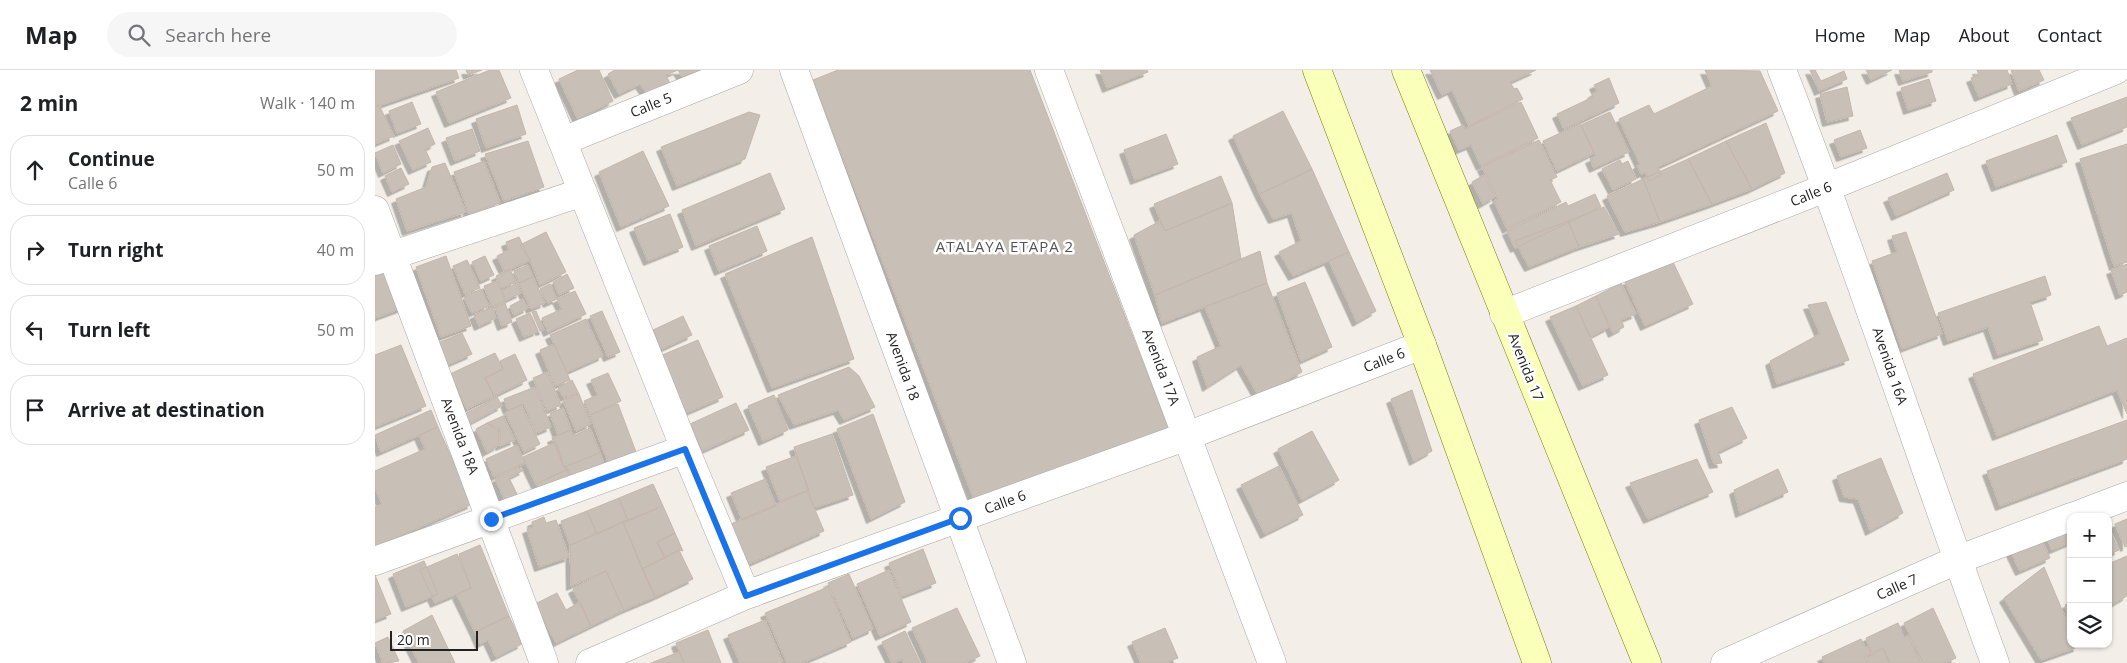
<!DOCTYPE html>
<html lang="en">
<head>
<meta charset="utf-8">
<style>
	:root { --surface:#fff; --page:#f6f6f6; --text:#202124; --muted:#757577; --line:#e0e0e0 }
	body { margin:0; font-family:"Open Sans",sans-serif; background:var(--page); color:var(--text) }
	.controls { position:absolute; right:15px; bottom:15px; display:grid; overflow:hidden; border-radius:10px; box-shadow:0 1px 4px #0004 }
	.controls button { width:45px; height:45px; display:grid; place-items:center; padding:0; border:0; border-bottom:1px solid var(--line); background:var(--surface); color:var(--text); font:25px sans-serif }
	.scale { position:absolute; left:15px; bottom:12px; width:88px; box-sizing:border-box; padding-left:5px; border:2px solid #222; border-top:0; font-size:14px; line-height:18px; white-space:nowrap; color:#222; -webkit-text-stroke:4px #fff; paint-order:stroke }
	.stop { position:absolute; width:15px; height:15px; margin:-11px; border:4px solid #1a73e8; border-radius:50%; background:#fff }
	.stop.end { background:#1a73e8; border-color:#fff; box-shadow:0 1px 5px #0008 }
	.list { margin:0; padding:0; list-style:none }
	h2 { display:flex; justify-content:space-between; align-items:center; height:65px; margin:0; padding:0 20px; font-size:21px }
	h2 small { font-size:16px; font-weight:400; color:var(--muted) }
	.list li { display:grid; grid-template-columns:32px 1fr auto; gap:15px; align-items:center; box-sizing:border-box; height:70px; margin:0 10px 10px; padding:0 10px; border:1px solid var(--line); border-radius:20px }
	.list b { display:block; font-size:19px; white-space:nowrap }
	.list p { margin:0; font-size:16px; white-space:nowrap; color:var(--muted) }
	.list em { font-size:16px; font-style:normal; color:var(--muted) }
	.icon { flex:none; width:28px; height:28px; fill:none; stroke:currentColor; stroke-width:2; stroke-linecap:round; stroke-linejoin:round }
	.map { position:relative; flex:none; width:1752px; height:593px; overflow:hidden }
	header { display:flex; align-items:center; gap:30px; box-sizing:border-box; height:70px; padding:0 25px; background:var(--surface); border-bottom:1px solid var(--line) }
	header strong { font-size:24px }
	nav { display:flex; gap:28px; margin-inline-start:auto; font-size:18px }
	.search { width:350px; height:45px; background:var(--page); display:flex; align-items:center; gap:12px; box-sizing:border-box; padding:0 18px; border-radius:28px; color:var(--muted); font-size:19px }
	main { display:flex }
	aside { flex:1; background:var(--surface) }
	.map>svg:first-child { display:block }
	.building { fill:#c8bfb7; stroke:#c6b6a9; filter:url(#shadow) }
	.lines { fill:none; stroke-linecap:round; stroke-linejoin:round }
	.minor-casing { stroke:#a9a9a9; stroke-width:29 }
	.secondary-casing { stroke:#728200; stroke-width:29 }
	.minor { stroke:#fff; stroke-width:28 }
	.secondary { stroke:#faffba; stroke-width:28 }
	.route { stroke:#1a73e8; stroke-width:6 }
	.labels { text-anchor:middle; stroke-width:5; stroke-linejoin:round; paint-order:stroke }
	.street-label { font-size:14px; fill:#222; stroke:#fff }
	.neighbourhood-label { font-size:15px; letter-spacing:1px; fill:#555; stroke:#fff }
</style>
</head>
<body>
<header>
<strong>Map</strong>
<div class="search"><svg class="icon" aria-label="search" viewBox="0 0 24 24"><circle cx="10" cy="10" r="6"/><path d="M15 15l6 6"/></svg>Search here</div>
<nav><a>Home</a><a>Map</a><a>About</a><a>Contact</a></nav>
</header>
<main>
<aside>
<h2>2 min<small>Walk · 140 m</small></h2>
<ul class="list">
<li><svg class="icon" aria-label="ahead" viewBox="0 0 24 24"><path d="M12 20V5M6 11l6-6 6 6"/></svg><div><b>Continue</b><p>Calle 6</p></div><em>50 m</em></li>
<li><svg class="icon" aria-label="right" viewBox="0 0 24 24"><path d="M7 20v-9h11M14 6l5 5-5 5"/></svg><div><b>Turn right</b></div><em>40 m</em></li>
<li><svg class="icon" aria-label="left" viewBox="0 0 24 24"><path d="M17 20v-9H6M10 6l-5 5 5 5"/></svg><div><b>Turn left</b></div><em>50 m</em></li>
<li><svg class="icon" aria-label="arrive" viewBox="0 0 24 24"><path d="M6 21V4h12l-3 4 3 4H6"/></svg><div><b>Arrive at destination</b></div></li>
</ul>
</aside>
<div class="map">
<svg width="1752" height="593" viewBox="0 0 1752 593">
	<defs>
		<filter id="shadow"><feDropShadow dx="-4.5" dy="4.5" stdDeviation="0" flood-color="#0004"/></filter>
	</defs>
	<rect width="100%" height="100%" fill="#f3efe8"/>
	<!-- building -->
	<path class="building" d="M0 0H81L84 8 0 37Z
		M91 0H107L93 5Z
		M115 0H124L136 28 74 53 61 22Z
		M203 0H224L238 31 203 49 184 9Z
		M240 0H325L307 7 303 0 291 5 296 16 274 27 265 14 244 24 233 4Z
		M463 0H655L794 360 600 432 438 10Z
		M725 0H772L773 2 732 18Z
		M1055 0H1161L1135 12 1139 19 1142 18 1148 29 1094 56 1077 20 1067 25Z
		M1330 0 1385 1 1403 41 1283 97 1287 105 1274 111 1270 102 1266 104 1262 95 1265 94 1244 49 1274 35 1279 44 1337 16Z
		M1435 0H1440L1446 11 1469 1 1472 9 1444 21Z
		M1491 0H1517L1496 10Z
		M1524 0H1557V2L1528 11Z
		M1602 0H1632L1637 14 1604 27 1596 8 1604 5Z
		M1636 0H1664L1669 10 1644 21Z
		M1234 8 1244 33 1189 59 1182 44 1218 27 1217 24 1222 21 1219 15Z
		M1554 9 1561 31 1533 40 1526 18Z
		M1472 17 1478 46 1452 52 1445 24Z
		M1752 27V57L1707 75 1696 48Z
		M37 32 46 54 22 63 14 41Z
		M1146 32 1163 68 1106 96 1096 75 1084 80 1075 61 1088 55 1090 59Z
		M4 35 19 66 0 74V37Z
		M142 35 151 64 111 78 101 49Z
		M908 41 937 99 885 124 858 66Z
		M374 42 385 45 370 89 302 116 286 77Z
		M1235 42 1254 82 1219 98 1215 89 1221 86 1206 55Z
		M1391 53 1410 103 1377 119 1351 71Z
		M1205 54 1219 83 1182 101 1168 71Z
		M53 58 60 74 50 79 56 92 38 100 24 71Z
		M97 59 105 81 80 91 71 68Z
		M1485 60 1492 78 1466 87 1459 70Z
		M791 64 803 94 760 110 749 80Z
		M1682 65 1692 92 1621 117 1611 91Z
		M1164 70 1182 107 1175 110 1186 132 1132 159 1119 131 1123 129 1107 97Z
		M153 71 169 117 129 131 110 84Z
		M1351 71 1377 119 1337 134 1313 89Z
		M1752 74V192L1739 196 1705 89Z
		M18 75 26 94 8 103 0 83Z
		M268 81 294 136 246 157 224 102Z
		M1313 89 1337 134 1285 152 1268 109Z
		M1245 90 1247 94 1253 91 1261 109 1238 120 1227 99Z
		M109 91 125 133 94 144 79 102Z
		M70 93 91 142 32 161 21 129 51 117 57 97Z
		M26 98 34 114 17 122 10 106Z
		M937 99 974 182 918 206 904 182 926 171 917 143 898 149 885 124Z
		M395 103 410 139 321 176 307 140Z
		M1572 103 1579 120 1521 146 1513 128Z
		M1109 105 1120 127 1108 134 1097 112Z
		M846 106 857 133 790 161 779 134Z
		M1268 109 1285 152 1250 162 1232 126Z
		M1220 124 1226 137 1140 178 1132 161 1191 132 1193 136Z
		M857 133 866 189 780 225 759 165 785 151 790 161Z
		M1229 137 1244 164 1204 177 1193 151Z
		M295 144 308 177 273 191 259 158Z
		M1193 151 1204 177 1154 197 1140 171Z
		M382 156 392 181 344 201 334 176Z
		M171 162 191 202 165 215 155 190 145 175Z
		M1531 162 1567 264 1527 279 1497 191 1522 182 1517 166Z
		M144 167 155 190 130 202 122 186 134 180 131 172Z
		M437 167 479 289 397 318 350 204Z
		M885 181 892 213 787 253 780 225Z
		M974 182 1001 241 982 252 954 191Z
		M71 186 96 256 66 267 41 197Z
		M110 186 119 205 106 211 97 192Z
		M92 190 105 218 90 224 78 196Z
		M1297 190 1318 234 1270 256 1250 212Z
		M1752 194V222L1745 225 1736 200Z
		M153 195 158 207 144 213 139 201Z
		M16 199 30 237 0 248V205Z
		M135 199 141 212 127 218 121 206Z
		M192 204 199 218 184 225 178 212Z
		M1670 206 1676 225 1655 232 1668 270 1623 285 1613 257 1573 271 1563 243Z
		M158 207 170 233 156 239 144 213Z
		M122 211 130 231 117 237 109 216Z
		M930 212 957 277 926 291 902 223Z
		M142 213 146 223 131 230 127 221Z
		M892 213 927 302 883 325 866 295 832 317 822 287 846 276 830 237Z
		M1246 213 1261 244 1246 250 1249 257 1238 263 1221 226Z
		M175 214 182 229 173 233 165 219Z
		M106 219 114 236 97 243 89 227Z
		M200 221 211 244 173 262 167 248 187 239 182 229Z
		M1221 226 1234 257 1215 267 1201 236Z
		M148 229 153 238 139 245 135 236Z
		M1451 232 1474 290 1402 314 1395 291 1445 264 1433 235Z
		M130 233 137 252 127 256 120 237Z
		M1201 236 1233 305 1208 316 1175 247Z
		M117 237 121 248 104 256 99 245Z
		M161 241 169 260 165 261 157 242Z
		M227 241 245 282 233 287 215 246Z
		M155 243 163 261 149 267 141 249Z
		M308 246 317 265 287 279 278 260Z
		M211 249 228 286 192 302 175 265Z
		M1724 256 1732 276 1752 268V344L1742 320 1622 366 1598 304Z
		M87 263 97 284 72 295 63 273Z
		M323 270 348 327 311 343 285 286Z
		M179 274 195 310 180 316 165 280Z
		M26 275 51 336 0 357V285Z
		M120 283 128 299 110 308 119 326 92 339 75 304Z
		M140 284 152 310 119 326 110 308 128 299 125 291Z
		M474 297 484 306 500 337 469 350 463 340 419 355 403 325Z
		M172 302 186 335 172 341 158 308Z
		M233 303 246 331 215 345 209 331 223 325 216 310Z
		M197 310 204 324 188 327 183 318Z
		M160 317 176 357 161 363 149 334 133 340 129 329Z
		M1037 320 1057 381 1039 391 1016 329Z
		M204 324 216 354 201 361 188 330Z
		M399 325 413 360 388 371 373 336Z
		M122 327 127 336 95 353 90 344Z
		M361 333 374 360 327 381 315 354Z
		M243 334 261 382 233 392 215 345Z
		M146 335 165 374 149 382 130 343Z
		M1357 337 1372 368 1343 382 1347 393 1339 394 1324 350Z
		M188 338 196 360 183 365 175 343Z
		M56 340 63 357 6 382 0 365Z
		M498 344 530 432 496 449 462 359Z
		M128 346 140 370 125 376V360L112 353Z
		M1752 350V389L1625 436 1612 401Z
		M112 353 124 362 123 376 112 382 101 359Z
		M63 357 97 434 0 477V437L7 434 0 418V401L50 379 44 365Z
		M215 358 225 383 189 397 177 368 196 360 198 366Z
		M937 361 964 410 927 430 903 379Z
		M457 364 478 425 439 438 419 377Z
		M181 372 189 397 193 399 161 414 148 387Z
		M142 375 150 393 119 407 111 389Z
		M225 383 233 405 200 411 189 397Z
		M421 386 434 420 405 431 391 397Z
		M1506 388 1528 443 1495 461 1483 429 1469 427 1462 406Z
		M1322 389 1338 422 1273 449 1255 413Z
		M904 396 928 445 890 464 866 415Z
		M142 398 149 400 134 408 143 426 131 432 120 409Z
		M193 399 198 408 168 422 161 414Z
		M1403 399 1413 422 1365 443 1359 420Z
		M390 409 401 436 367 450 356 423Z
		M278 414 288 436 253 451 244 428Z
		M432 421 449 461 374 494 356 454Z
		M244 428 253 451 248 452 222 464 212 441Z
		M288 436 300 463 282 472 290 488 267 499 248 452Z
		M212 441 222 464 195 475 186 451Z
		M169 447 171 453 181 450 194 487 164 497 152 459 158 457 157 452Z
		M1752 449V476L1750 477 1740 454Z
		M248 452 280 527 249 540 231 501 196 516 195 475Z
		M1733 456 1744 480 1733 485Z
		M1696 461V472L1677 480 1670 464Z
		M300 463 308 481 304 480 290 488 282 472Z
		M1664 464 1675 488 1645 501 1634 478Z
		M105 475 134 546 100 562 82 525 96 518 84 484Z
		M548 479 561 513 527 526 514 493Z
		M304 480 318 509 280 527 267 499Z
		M82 484 96 518 60 533 45 500Z
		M1752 486V526L1735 536 1733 532V494Z
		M49 491 63 524 31 537 18 504Z
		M1669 497 1696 561V574H1702L1703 577 1666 590 1629 528Z
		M514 500 536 552 505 566 482 514Z
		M231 501 249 540 216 556 198 519Z
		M474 504 498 559 478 568 453 513Z
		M0 505 16 544 0 550Z
		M453 517 476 572 427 593H412L390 543Z
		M182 523 191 540 205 532 216 556 181 573 160 534Z
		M1696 532V550L1690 535Z
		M582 538 605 586 590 593H553L537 558Z
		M1558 538 1581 588 1569 593H1548L1529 553Z
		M57 545 80 593H44L28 561Z
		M134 546 147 574 121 587 113 570 105 574 100 562Z
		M390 550 408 593H365L353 565Z
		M1523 553 1529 567 1533 566 1546 593H1515L1508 578 1497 583 1491 568Z
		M790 558 803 588 790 593H766L757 572Z
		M333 560 346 593H309L301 573Z
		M530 561 545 593H529L527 589 517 593 507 572Z
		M13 567 24 591 8 593 0 573Z
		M1486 569 1490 577 1493 576 1496 584 1490 587 1493 593H1450L1447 587Z
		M1508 579 1514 593H1495L1492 587Z
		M304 582 309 593H276Z"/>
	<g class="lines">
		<defs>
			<path id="minor" d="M159 0 310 379 371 525
				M419 0 637 593
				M674 0 897 593
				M1407 0C1483 196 1548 396 1620 593
				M188 71 364 0
				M0 140 169 593
				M0 191 208 122
				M1129 244 1453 117 1741 0
				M1697 447 1752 426
				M0 491 310 379
				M215 593 371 525 812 366 1047 275
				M1350 593 1582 490 1696 447"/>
			<path id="secondary" d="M942 0 1047 275 1162 593
				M1031 0 1272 593"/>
		</defs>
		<!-- minor casing -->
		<use href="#minor" class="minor-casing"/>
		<!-- secondary casing -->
		<use href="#secondary" class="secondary-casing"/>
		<!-- minor -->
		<use href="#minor" class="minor"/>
		<!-- secondary -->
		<use href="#secondary" class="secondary"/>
	</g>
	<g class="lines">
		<!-- route -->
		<path class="route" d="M116 449 310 379 371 526 585 448"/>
	</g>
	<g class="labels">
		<!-- street labels -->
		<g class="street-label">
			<text transform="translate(276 35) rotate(-22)" y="5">Calle 5</text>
			<text transform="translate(1436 124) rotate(-22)" y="5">Calle 6</text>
			<text transform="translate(1009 290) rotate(-21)" y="5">Calle 6</text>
			<text transform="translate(528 296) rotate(70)" y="5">Avenida 18</text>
			<text transform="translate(1515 296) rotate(71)" y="5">Avenida 16A</text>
			<text transform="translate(786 297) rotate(69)" y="5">Avenida 17A</text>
			<text transform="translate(1151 297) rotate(68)" y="5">Avenida 17</text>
			<text transform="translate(85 366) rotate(69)" y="5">Avenida 18A</text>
			<text transform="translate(630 432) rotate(-20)" y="5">Calle 6</text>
			<text transform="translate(1522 517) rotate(-24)" y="5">Calle 7</text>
		</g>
		<!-- neighbourhood labels -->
		<g class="neighbourhood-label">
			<text x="630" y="182">ATALAYA ETAPA 2</text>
		</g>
	</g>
</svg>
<div class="controls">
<button>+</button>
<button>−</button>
<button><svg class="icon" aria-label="layers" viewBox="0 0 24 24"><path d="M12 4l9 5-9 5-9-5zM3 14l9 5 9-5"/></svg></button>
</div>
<div class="scale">20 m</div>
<div class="stop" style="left:585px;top:448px"></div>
<div class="stop end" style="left:116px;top:449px"></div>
</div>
</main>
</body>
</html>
